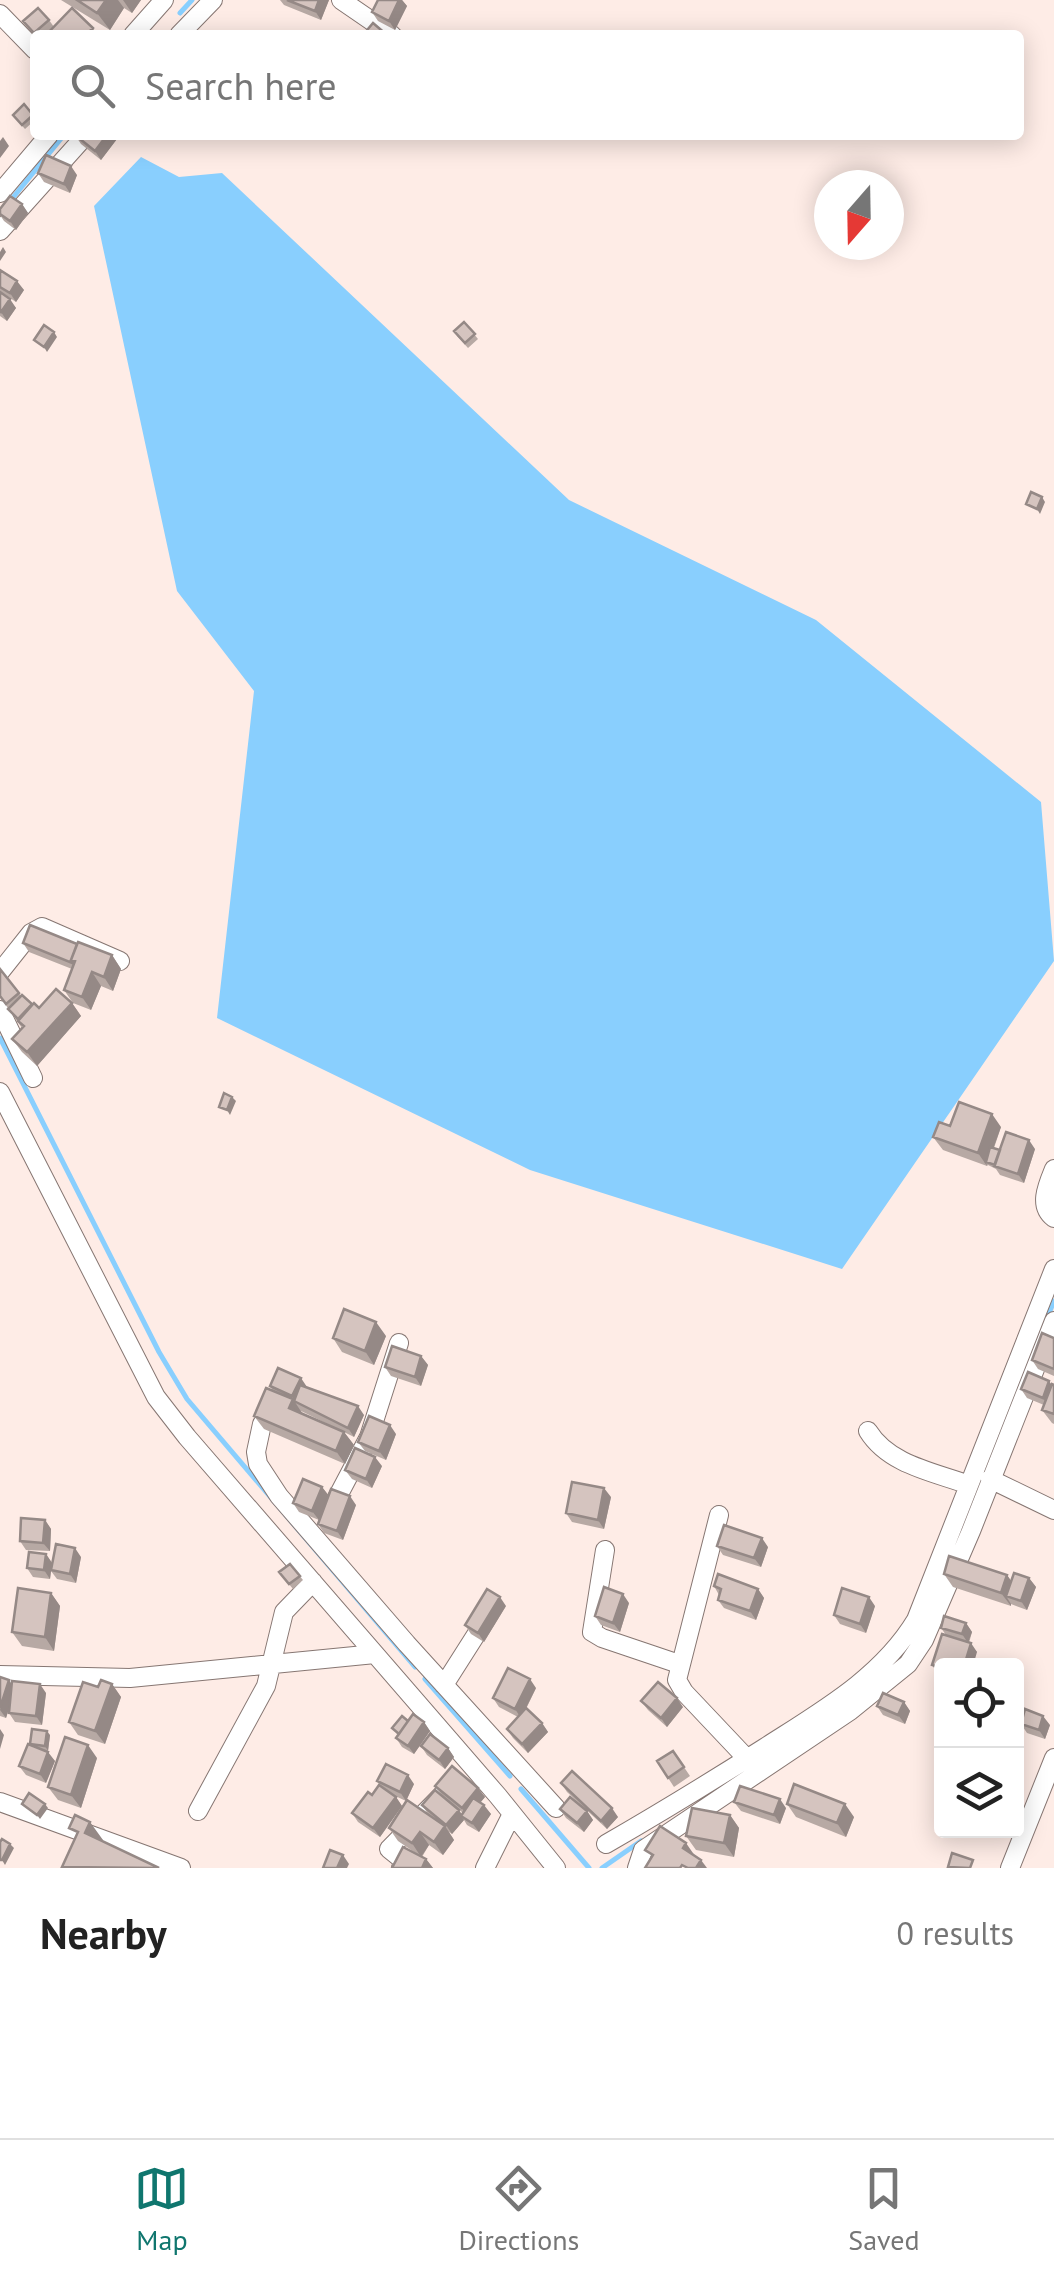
<!DOCTYPE html>
<html lang="en">
<head>
<meta charset="utf-8">
<style>
	:root { --surface:#fff; --page:#f6f6f6; --text:#222; --muted:#767676; --line:#e0e0e0; --accent:#0f766e }
	body { margin:0; font-family:"PT Sans",sans-serif; background:var(--page); color:var(--text) }
	.controls { position:absolute; right:30px; bottom:30px; display:grid; overflow:hidden; border-radius:10px; box-shadow:0 5px 25px #0003 }
	.controls button { width:90px; height:90px; display:grid; place-items:center; padding:0; border:0; border-bottom:2px solid var(--line); background:var(--surface); color:var(--text); font:50px sans-serif }
	.compass { position:absolute; left:814px; top:170px; width:90px; height:90px; border-radius:50%; background:var(--surface); box-shadow:0 5px 25px #0003; rotate:200deg }
	.list { margin:0; padding:0; list-style:none }
	h2 { display:flex; justify-content:space-between; align-items:center; height:130px; margin:0; padding:0 40px; font-size:42px }
	h2 small { font-size:32px; font-weight:400; color:var(--muted) }
	.icon { flex:none; width:55px; height:55px; fill:none; stroke:currentColor; stroke-width:2; stroke-linecap:round; stroke-linejoin:round }
	.map { position:relative; flex:none; width:1054px; height:1868px; overflow:hidden }
	.search { position:absolute; background:var(--surface); box-shadow:0 5px 25px #0003; left:30px; right:30px; top:30px; height:110px; display:flex; align-items:center; gap:25px; box-sizing:border-box; padding:0 35px; border-radius:10px; color:var(--muted); font-size:38px }
	.sheet { height:270px; background:var(--surface) }
	nav { display:flex; justify-content:space-around; align-items:center; box-sizing:border-box; height:140px; border-top:2px solid var(--line); background:var(--surface); font-size:28px; color:var(--muted) }
	nav a { display:grid; justify-items:center; gap:5px }
	nav .on { color:var(--accent) }
	.map>svg:first-child { display:block }
	.water { fill:#89cffe }
	.lines { fill:none; stroke-linecap:round; stroke-linejoin:round }
	.stream { stroke:#89cffe; stroke-width:5 }
	.minor-casing { stroke:#867672; stroke-width:20 }
	.minor { stroke:#fff; stroke-width:18 }
	.wall { fill:#b7a9a4; fill-rule:evenodd }
	.shaded-wall { fill:#958986 }
	.building { fill:#d5c4bf; stroke:#958986; stroke-width:2.5 }
</style>
</head>
<body>
<div class="map">
<svg width="1054" height="1868" viewBox="0 0 1054 1868">
	<rect width="100%" height="100%" fill="#feece6"/>
	<!-- water -->
	<path class="water" d="M141 157 179 177 222 173 569 500 816 620 1041 802 1054 961 842 1269 530 1170 217 1018 254 691 177 591 94 206Z"/>
	<g class="lines">
		<!-- stream -->
		<path class="stream" d="M180 13 192 0
			M11 200 64 135
			M0 1038 159 1352 187 1399 415 1667
			M1047 1318 1054 1301
			M425 1679 510 1776
			M521 1789 589 1868
			M602 1868 641 1841"/>
		<defs>
			<path id="minor" d="M341 0 392 35
				M0 14 35 50
				M133 35 164 0
				M179 35 213 0
				M0 193 49 135
				M0 231 86 135
				M0 972 31 933 42 927 120 961
				M0 1010 33 1078
				M0 1092 156 1397 187 1437 498 1796 556 1868
				M1054 1169C1047 1186 1038 1206 1054 1218
				M262 1424 256 1452 258 1464 279 1496 407 1644 556 1808
				M868 1431C889 1465 934 1472 969 1485
				M990 1479 1054 1510
				M329 1513 369 1437 399 1343
				M719 1515 677 1680 684 1692 753 1765
				M605 1550 592 1632 602 1638 679 1664
				M0 1675 130 1678 375 1654
				M444 1685 486 1619
				M0 1802 181 1868
				M198 1811 266 1686 284 1612 313 1582
				M606 1844C660 1813 712 1781 764 1748 820 1712 881 1678 916 1620L1054 1269
				M401 1868 404 1861 389 1849 443 1794
				M485 1868 512 1814
				M637 1868 643 1850 850 1711 908 1664 924 1640 971 1531 1054 1321
				M1010 1868 1054 1758"/>
		</defs>
		<!-- minor casing -->
		<use href="#minor" class="minor-casing"/>
		<!-- minor -->
		<use href="#minor" class="minor"/>
	</g>
	<!-- wall -->
	<path class="wall" d="M61 0H141L132 13 124 8 110 30Z
		M280 0H329L321 20 284 5Z
		M378 0H402L407 6 395 30 378 21 372 12Z
		M49 20 54 27 93 28 97 35 35 36 23 21Z
		M24 104 35 117V120L25 129 16 119Z
		M75 135H120L101 160 81 144Z
		M38 173 77 175 70 193 44 182Z
		M22 204 28 213 16 230 4 221 0 215V209Z
		M0 270 24 290 16 302 4 294 16 308 7 321 0 316Z
		M464 322 478 339 468 348 457 336Z
		M23 943 77 944 112 955 121 969 113 991 101 986 91 1010 73 1003 64 990 72 969 29 952Z
		M0 969 21 996 32 1004 39 1008 72 1003 81 1016 37 1066 22 1052 12 1039 22 1028 0 997Z
		M950 1126 1001 1127 994 1148 1000 1150 1035 1149 1024 1183 1000 1175 996 1169 988 1165 987 1166 943 1150 933 1137Z
		M386 1336 374 1365 342 1352 333 1338Z
		M1054 1338V1376L1038 1369 1032 1360Z
		M421 1356 428 1365 421 1386 391 1376 385 1367Z
		M1052 1385H1054V1424L1052 1423 1042 1410 1044 1405 1027 1398 1021 1389Z
		M270 1386 307 1388 364 1415 354 1437 344 1432 354 1445 345 1464 264 1429 254 1416 273 1391ZM301 1411 342 1431 302 1413Z
		M396 1434 386 1460 365 1451 358 1442Z
		M382 1466 372 1488 352 1479 345 1470Z
		M322 1487 329 1496 356 1505 343 1540 324 1533 318 1524 327 1501 319 1520 299 1512 293 1503Z
		M611 1497 604 1529 572 1522 566 1513Z
		M45 1520 51 1529 50 1551 26 1550 20 1541Z
		M717 1546 768 1547 761 1567 723 1555Z
		M46 1554 52 1563 81 1557 76 1583 57 1579 51 1571 50 1579 33 1577 27 1568Z
		M290 1564 303 1580 293 1589 279 1572Z
		M944 1574 1007 1575 1011 1581 1029 1578 1036 1587 1027 1610 1011 1604V1606L953 1587Z
		M714 1586 758 1589 764 1598 756 1620 724 1608 718 1600 719 1595Z
		M51 1593 60 1606 54 1651 22 1646 12 1632Z
		M629 1603 620 1632 601 1625 595 1616Z
		M506 1606 484 1642 471 1634 465 1625Z
		M875 1606 866 1633 840 1624 834 1615Z
		M966 1623 972 1632 969 1643 977 1652 942 1666V1675L938 1674 932 1665 946 1635 941 1628Z
		M0 1677 12 1685 46 1693 42 1725 15 1722 9 1713 10 1706 6 1718 0 1716Z
		M112 1684 121 1697 105 1744 78 1735 69 1722 98 1687Z
		M536 1688 526 1709 542 1723 548 1732 528 1753 513 1738 507 1729 518 1717 499 1707 493 1698Z
		M641 1701 683 1707 667 1727 648 1710Z
		M904 1702 910 1711 905 1724 883 1715 877 1706Z
		M408 1721 424 1722 430 1731 414 1754 402 1747 396 1738 398 1735 392 1728Z
		M1021 1724 1050 1725 1045 1739 1027 1733Z
		M50 1735 48 1751 43 1750 55 1761 46 1783 26 1775 19 1766 31 1745Z
		M421 1746 448 1748 454 1757 445 1769 427 1755Z
		M673 1751 690 1776 674 1787 657 1761Z
		M97 1758 81 1808 58 1800 48 1787Z
		M377 1781 414 1784 406 1801 391 1794 396 1797 402 1806 380 1837 358 1822 352 1813 381 1786Z
		M561 1783 618 1817 607 1829 567 1792Z
		M435 1786 478 1788 485 1797 480 1803 491 1814 479 1832 467 1825 464 1820 452 1834 449 1832 454 1840 443 1855 429 1845 422 1857 426 1859 433 1868H392L420 1856 398 1841 389 1828 428 1814 422 1805 462 1814 463 1813 442 1795Z
		M734 1802 786 1808 780 1824 741 1811Z
		M787 1804 854 1817 846 1837 796 1817Z
		M560 1809 587 1811 593 1820 584 1832 566 1818Z
		M730 1815 739 1828 734 1857 696 1850 686 1836Z"/>
	<!-- shaded-wall -->
	<path class="shaded-wall" d="M106 0H118L124 8 110 30 97 13Z
		M123 0H141L132 13Z
		M319 0H329L321 20 315 11Z
		M399 0H402L407 6 395 30 389 21Z
		M107 135H120L101 160 95 151Z
		M3 137 9 146 0 158V141Z
		M71 166 77 175 70 193 64 184Z
		M22 204 28 213 16 230 10 221Z
		M3 247 6 252 0 261V252Z
		M17 281 24 290 16 302 10 293Z
		M10 299 16 308 7 321 1 312Z
		M54 332 57 337 47 352 44 347Z
		M1042 497 1045 502 1040 514 1037 509Z
		M112 955 121 969 113 991 104 977Z
		M92 972 101 986 91 1010 82 997Z
		M72 1003 81 1016 37 1066 27 1052Z
		M232 1097 236 1101 230 1115 227 1110Z
		M992 1114 1001 1127 988 1163 986 1162 987 1166 978 1153Z
		M1029 1140 1035 1149 1024 1183 1018 1174Z
		M376 1322 386 1336 374 1365 365 1351Z
		M421 1356 428 1365 421 1386 415 1377Z
		M301 1378 307 1387 296 1403 292 1396Z
		M1049 1381 1054 1388 1049 1407 1043 1398Z
		M293 1399 302 1413 298 1421 289 1408Z
		M358 1406 364 1415 354 1437 348 1428Z
		M390 1425 396 1434 386 1460 379 1451Z
		M344 1432 354 1445 345 1464 336 1451Z
		M375 1457 382 1466 372 1488 366 1479Z
		M322 1487 329 1496 319 1520 312 1511Z
		M604 1488 611 1497 604 1529 598 1520Z
		M350 1496 356 1505 343 1540 337 1531Z
		M45 1520 51 1529 50 1551 43 1543Z
		M762 1538 768 1547 761 1567 754 1558Z
		M75 1548 81 1557 76 1583 70 1574Z
		M46 1554 52 1563 50 1579 44 1570Z
		M1007 1575 1016 1588 1006 1596 1011 1604V1606L1001 1593Z
		M1029 1578 1036 1587 1027 1610 1021 1601Z
		M758 1589 764 1598 756 1620 750 1611Z
		M51 1593 60 1606 54 1651 45 1637Z
		M623 1594 629 1603 620 1632 613 1623Z
		M500 1597 506 1606 484 1642 478 1633Z
		M869 1597 875 1606 866 1633 860 1624Z
		M966 1623 972 1632 968 1643 962 1634Z
		M971 1643 977 1652 973 1666H964Z
		M530 1679 536 1688 521 1718 515 1709Z
		M9 1680 15 1689 6 1718 0 1710Z
		M40 1684 46 1693 42 1725 36 1716Z
		M112 1684 121 1697 105 1744 95 1731Z
		M677 1698 683 1707 667 1727 661 1718Z
		M904 1702 910 1711 905 1724 898 1715Z
		M1043 1716 1050 1725 1045 1739 1039 1730Z
		M424 1722 430 1731 414 1754 408 1746Z
		M542 1723 548 1732 528 1753 522 1744Z
		M0 1729 4 1735 0 1749Z
		M47 1731 50 1735 48 1751 45 1746Z
		M88 1745 97 1758 81 1808 71 1795Z
		M448 1748 454 1757 445 1769 439 1760Z
		M48 1752 55 1761 46 1783 40 1774Z
		M408 1775 414 1784 406 1801 400 1792Z
		M478 1788 485 1797 468 1817 462 1808Z
		M396 1797 402 1806 380 1837 373 1828Z
		M780 1799 786 1808 780 1824 774 1815Z
		M45 1804 48 1808 40 1819 37 1815Z
		M845 1804 854 1817 846 1837 837 1823Z
		M484 1805 491 1814 479 1832 472 1823Z
		M612 1808 618 1817 607 1829 601 1821Z
		M459 1810 465 1819 461 1816 464 1820 452 1834 446 1825Z
		M587 1811 593 1820 584 1832 577 1823Z
		M730 1815 739 1828 734 1857 724 1843Z
		M90 1822 103 1840 98 1851 85 1833Z
		M445 1826 454 1840 443 1855 434 1842Z
		M420 1832 429 1845 421 1857 412 1843Z
		M686 1843 695 1856 683 1848Z
		M10 1844 14 1848 5 1865 2 1860Z
		M343 1855 349 1864 347 1868H337Z
		M426 1859 433 1868H422Z
		M701 1860 707 1868H696Z"/>
	<!-- building -->
	<path class="building" d="M77 0H106L97 13Z
		M287 0H319L315 11Z
		M378 0H399L389 21 372 12Z
		M38 8 49 20 34 33 23 21Z
		M72 8 93 28 86 35H46Z
		M373 23 387 35H363Z
		M24 104 33 115 22 125 13 115Z
		M75 135H107L95 151Z
		M46 155 71 166 64 184 38 173Z
		M10 196 22 204 10 221 0 214V209Z
		M0 270 17 281 10 293 0 287Z
		M0 292 10 299 1 312 0 311Z
		M464 322 475 334 465 343 454 331Z
		M44 325 54 332 44 347 34 340Z
		M1031 492 1042 497 1037 509 1026 504Z
		M30 925 77 944 71 960 73 961 72 963 23 943Z
		M78 942 112 955 104 977 92 972 82 997 64 990 75 961 71 960Z
		M0 969 19 993 6 1004 0 996Z
		M56 989 72 1003 27 1052 12 1039 24 1026 18 1021 34 1003 39 1008Z
		M22 995 32 1004 18 1019 8 1009Z
		M224 1093 232 1097 227 1110 219 1107Z
		M959 1102 992 1114 978 1153 933 1137 939 1122 950 1126Z
		M1006 1132 1029 1140 1018 1174 994 1166Z
		M990 1147 1000 1150 995 1165 986 1162Z
		M344 1309 376 1322 365 1351 333 1338Z
		M1042 1333 1054 1338V1369L1032 1360Z
		M392 1346 421 1356 415 1377 385 1367Z
		M278 1368 301 1378 292 1396 270 1386Z
		M1028 1372 1049 1381 1043 1398 1021 1389Z
		M1052 1384 1054 1385V1414L1042 1410Z
		M300 1385 358 1406 348 1428 294 1401Z
		M266 1388 293 1399 289 1408 344 1432 336 1451 254 1416Z
		M369 1416 390 1425 379 1451 358 1442Z
		M355 1448 375 1457 366 1479 345 1470Z
		M303 1479 322 1487 312 1511 293 1503Z
		M572 1482 604 1488 598 1520 566 1513Z
		M331 1489 350 1496 337 1531 318 1524Z
		M21 1518 45 1520 43 1543 20 1541Z
		M724 1525 762 1538 754 1558 717 1546Z
		M56 1544 75 1548 70 1574 51 1570Z
		M29 1552 46 1554 44 1570 27 1568Z
		M949 1556 1007 1575 1001 1593 944 1574Z
		M290 1564 300 1576 289 1584 279 1572Z
		M1014 1573 1029 1578 1021 1601 1006 1596Z
		M718 1574 758 1589 750 1611 718 1600 721 1589 714 1586Z
		M604 1587 623 1594 613 1623 595 1616Z
		M18 1588 51 1593 45 1637 12 1632Z
		M842 1588 869 1597 860 1624 834 1615Z
		M487 1589 500 1597 478 1633 465 1625Z
		M944 1616 966 1623 962 1634 941 1628Z
		M942 1634 971 1643 964 1666H942V1668L932 1665Z
		M508 1668 530 1679 515 1709 493 1698Z
		M0 1677 9 1680 0 1708Z
		M101 1680 112 1684 95 1731 69 1722 83 1682 98 1687Z
		M12 1681 40 1684 36 1716 9 1713Z
		M658 1682 677 1698 661 1718 641 1701Z
		M883 1693 904 1702 898 1715 877 1706Z
		M526 1708 542 1723 522 1744 507 1729Z
		M1025 1709 1043 1716 1039 1730 1021 1724Z
		M413 1714 424 1722 408 1746 396 1738Z
		M402 1716 408 1721 399 1734 392 1728Z
		M32 1729 47 1731 45 1746 30 1744Z
		M430 1734 448 1748 439 1760 421 1746Z
		M65 1737 88 1745 71 1795 48 1787Z
		M28 1744 48 1752 40 1774 19 1766Z
		M673 1751 684 1767 668 1778 657 1761Z
		M386 1764 408 1775 400 1792 377 1781Z
		M452 1766 478 1788 462 1808 435 1786Z
		M572 1771 612 1808 601 1821 561 1783Z
		M794 1784 845 1804 837 1823 787 1804Z
		M379 1785 396 1797 373 1828 352 1813 368 1792 372 1795Z
		M740 1786 780 1799 774 1815 734 1802Z
		M435 1790 459 1810 446 1825 422 1805Z
		M29 1793 45 1804 37 1815 22 1804Z
		M570 1797 587 1811 577 1823 560 1809Z
		M473 1798 484 1805 472 1823 461 1816Z
		M407 1800 445 1826 434 1842 420 1832 412 1843 389 1828Z
		M692 1808 730 1815 724 1843 686 1836Z
		M75 1815 90 1822 85 1833 159 1868 62 1867 78 1832 69 1828Z
		M660 1826 686 1843 683 1848 701 1860 696 1868H688L682 1865 680 1868H645L653 1855 645 1850Z
		M2 1839 10 1844 2 1860H0V1842Z
		M403 1847 426 1859 422 1868H392Z
		M330 1850 343 1855 337 1868H323Z
		M952 1853 973 1860 970 1868 948 1867Z"/>
</svg>
<div class="controls">
<button><svg class="icon" aria-label="locate" viewBox="0 0 24 24"><circle cx="12" cy="12" r="6"/><path d="M12 2v4M12 18v4M2 12h4M18 12h4"/></svg></button>
<button><svg class="icon" aria-label="layers" viewBox="0 0 24 24"><path d="M12 4l9 5-9 5-9-5zM3 14l9 5 9-5"/></svg></button>
</div>
<svg class="compass" viewBox="-18 -18 36 36"><path d="M0-13l5 13h-10z" fill="#e53935"/><path d="M0 13l5-13h-10z" fill="#767676"/></svg>
<div class="search"><svg class="icon" aria-label="search" viewBox="0 0 24 24"><circle cx="10" cy="10" r="6"/><path d="M15 15l6 6"/></svg>Search here</div>
</div>
<section class="sheet">
<h2>Nearby<small>0 results</small></h2>
<ul class="list">
</ul>
</section>
<nav>
<a class="on"><svg class="icon" aria-label="map" viewBox="0 0 24 24"><path d="M3 6l6-2 6 2 6-2v14l-6 2-6-2-6 2zM9 4v14M15 6v14"/></svg>Map</a>
<a><svg class="icon" aria-label="directions" viewBox="0 0 24 24"><path d="M12 3l9 9-9 9-9-9zM9 14v-3h6M13 9l2 2-2 2"/></svg>Directions</a>
<a><svg class="icon" aria-label="saved" viewBox="0 0 24 24"><path d="M7 4h10v16l-5-4-5 4z"/></svg>Saved</a>
</nav>
</body>
</html>
